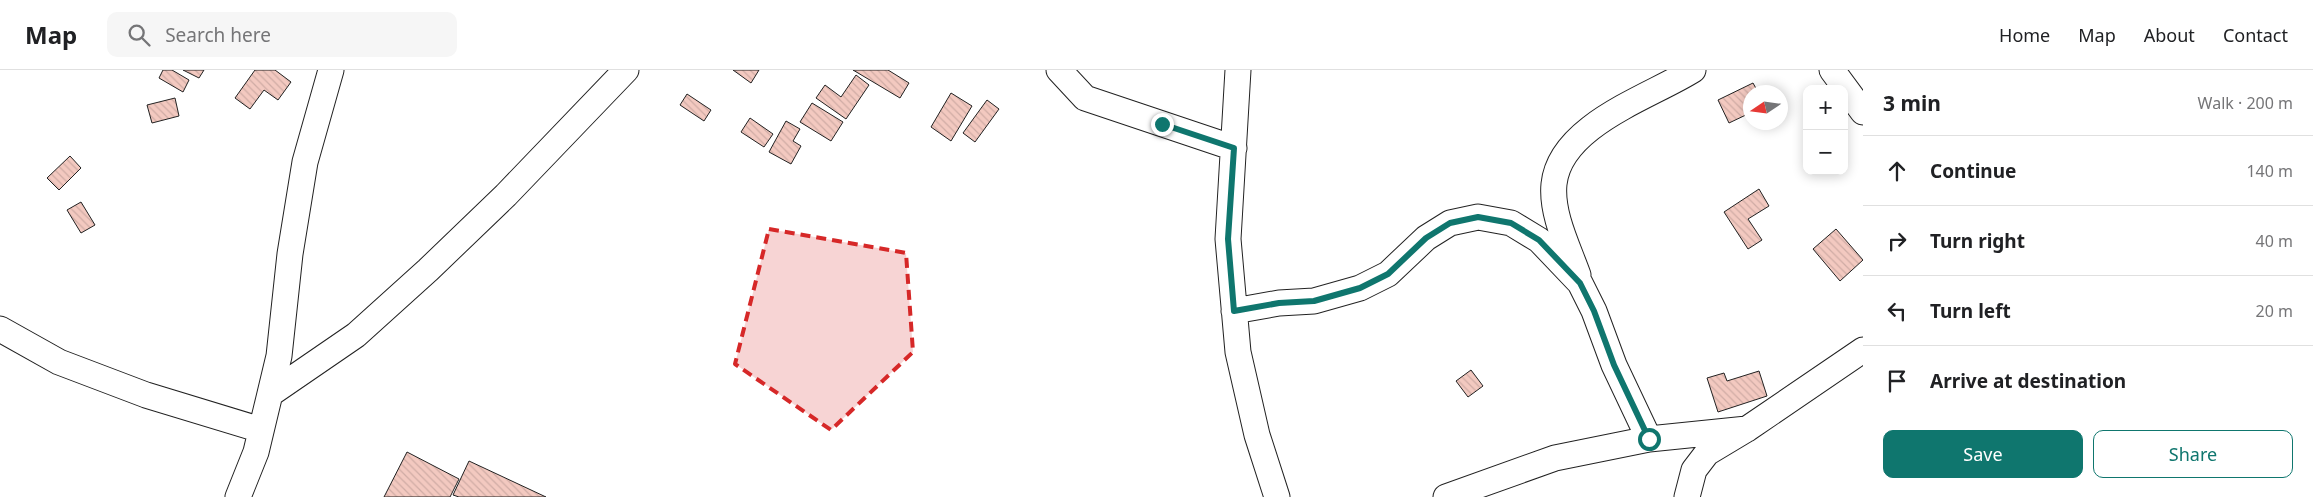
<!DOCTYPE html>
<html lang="en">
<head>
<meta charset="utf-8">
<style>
	:root { --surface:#fff; --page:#f6f6f6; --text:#202124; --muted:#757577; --line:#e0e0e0; --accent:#0f766e }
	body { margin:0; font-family:"Noto Sans",sans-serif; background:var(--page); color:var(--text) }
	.controls { position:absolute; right:15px; top:15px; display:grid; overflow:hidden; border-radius:10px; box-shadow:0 2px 12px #0003 }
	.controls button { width:45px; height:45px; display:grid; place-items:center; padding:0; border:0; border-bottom:1px solid var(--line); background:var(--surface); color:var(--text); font:25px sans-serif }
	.compass { position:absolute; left:1743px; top:15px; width:45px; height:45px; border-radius:50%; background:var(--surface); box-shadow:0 2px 12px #0003; rotate:257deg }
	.stop { position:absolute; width:15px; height:15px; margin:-11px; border:4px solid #0f766e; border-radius:50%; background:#fff }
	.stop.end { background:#0f766e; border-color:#fff; box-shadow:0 1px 5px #0008 }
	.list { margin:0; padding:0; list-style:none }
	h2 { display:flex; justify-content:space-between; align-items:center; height:65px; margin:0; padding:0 20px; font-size:21px }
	h2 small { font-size:16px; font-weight:400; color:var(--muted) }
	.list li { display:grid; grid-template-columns:32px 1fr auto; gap:15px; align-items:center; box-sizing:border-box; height:70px; padding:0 20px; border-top:1px solid var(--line) }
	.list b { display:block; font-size:19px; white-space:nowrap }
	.list em { font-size:16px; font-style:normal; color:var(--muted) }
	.actions { display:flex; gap:10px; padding:15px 20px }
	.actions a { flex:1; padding:11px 0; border:1px solid var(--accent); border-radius:10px; text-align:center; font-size:18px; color:var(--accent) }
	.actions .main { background:var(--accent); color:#fff }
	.icon { flex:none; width:28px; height:28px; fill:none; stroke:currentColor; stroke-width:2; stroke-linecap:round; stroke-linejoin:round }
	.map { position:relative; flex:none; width:1863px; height:427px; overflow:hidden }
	header { display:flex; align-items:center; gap:30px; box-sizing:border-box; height:70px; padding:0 25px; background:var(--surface); border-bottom:1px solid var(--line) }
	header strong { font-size:24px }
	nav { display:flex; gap:28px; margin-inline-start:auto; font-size:18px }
	.search { width:350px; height:45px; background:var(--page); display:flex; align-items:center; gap:12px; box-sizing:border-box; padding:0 18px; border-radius:10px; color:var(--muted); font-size:19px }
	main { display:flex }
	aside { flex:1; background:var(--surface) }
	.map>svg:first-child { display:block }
	.building { fill:url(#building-back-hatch); stroke:#222 }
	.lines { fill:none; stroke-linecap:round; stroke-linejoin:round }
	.street-casing { stroke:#222; stroke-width:27 }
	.street { stroke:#fff; stroke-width:25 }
	.route { stroke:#0f766e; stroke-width:6 }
	.marked { fill:#d62828; fill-opacity:0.2; stroke:#d62828; stroke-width:4; stroke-dasharray:10 6; stroke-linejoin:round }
</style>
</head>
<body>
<header>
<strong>Map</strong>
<div class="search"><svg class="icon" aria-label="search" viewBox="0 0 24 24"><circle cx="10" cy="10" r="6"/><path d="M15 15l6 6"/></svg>Search here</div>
<nav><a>Home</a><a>Map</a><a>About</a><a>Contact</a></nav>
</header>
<main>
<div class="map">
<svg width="1863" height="427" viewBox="0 0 1863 427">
	<defs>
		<pattern id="building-back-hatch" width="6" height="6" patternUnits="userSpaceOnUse" patternTransform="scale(1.25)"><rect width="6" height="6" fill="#f3c9c0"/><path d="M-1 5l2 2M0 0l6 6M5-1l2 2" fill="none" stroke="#d0aca5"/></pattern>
	</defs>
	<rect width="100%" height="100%" fill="#fff"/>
	<!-- building -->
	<path class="building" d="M163 0H172L189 10 183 22 159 8Z
		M183 0H204L199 8Z
		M255 0H275L291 12 278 30 264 20 250 39 235 28Z
		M733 0H759L751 13Z
		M853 0H888L909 13 900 28Z
		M856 5 869 15 846 49 816 28 825 15 841 27Z
		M1753 13 1758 22H1750V43L1729 53 1718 30Z
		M951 23 972 36 951 71 931 57Z
		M687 24 711 40 704 51 680 35Z
		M175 28 179 46 152 53 147 35Z
		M987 30 999 39 975 72 963 63Z
		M812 33 843 52 831 71 800 52Z
		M750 48 773 64 764 77 741 62Z
		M786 51 800 59 793 71 801 76 791 94 769 82Z
		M70 86 81 98 59 120 47 108Z
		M1759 119 1769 136 1748 149 1762 170 1748 179 1724 142Z
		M81 132 95 155 81 163 67 140Z
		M1836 159 1863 190 1840 211 1813 179Z
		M1471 300 1483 316 1468 327 1456 311Z
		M1759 301 1767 326 1718 342 1707 308 1724 303 1727 311Z
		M407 382 459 409 450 427H384Z
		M469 391 546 427H459L453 425Z"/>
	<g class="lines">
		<defs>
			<path id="street" d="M1059 0 1085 28 1234 78
				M1238 0 1228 169 1238 282 1257 365 1277 427
				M1832 0 1863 42
				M1578 205C1568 177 1551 144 1554 114 1560 55 1650 27 1693 0
				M1234 241 1279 233 1314 231 1360 218 1388 204 1426 168 1450 153 1478 147 1511 153 1539 170 1580 213 1594 241 1614 295 1649 369
				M0 259 59 292 146 325 261 360
				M270 324 356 265 428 200 506 125 626 0
				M238 427 256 382 279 286 290 184 305 92 331 0
				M1446 427 1555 388 1649 369 1747 359
				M1687 427 1694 400 1707 383 1747 359 1863 280"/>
		</defs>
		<!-- street casing -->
		<use href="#street" class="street-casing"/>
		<!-- street -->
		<use href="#street" class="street"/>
	</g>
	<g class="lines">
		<!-- route -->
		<path class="route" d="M1162 54 1234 78 1228 169 1234 241 1279 233 1314 231 1360 218 1388 204 1426 168 1450 153 1478 147 1511 153 1539 170 1580 213 1594 241 1614 295 1649 369"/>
	</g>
	<!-- marked area -->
	<path class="marked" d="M769 159 906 183 913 282 831 360 735 294Z"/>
</svg>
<div class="controls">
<button>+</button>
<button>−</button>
</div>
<svg class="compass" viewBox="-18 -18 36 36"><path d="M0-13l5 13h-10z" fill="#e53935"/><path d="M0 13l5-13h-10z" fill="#757577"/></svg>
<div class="stop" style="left:1649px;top:369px"></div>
<div class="stop end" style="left:1162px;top:54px"></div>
</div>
<aside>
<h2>3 min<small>Walk · 200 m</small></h2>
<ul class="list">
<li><svg class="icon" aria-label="ahead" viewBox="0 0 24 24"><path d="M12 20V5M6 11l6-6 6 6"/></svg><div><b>Continue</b></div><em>140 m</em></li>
<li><svg class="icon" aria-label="right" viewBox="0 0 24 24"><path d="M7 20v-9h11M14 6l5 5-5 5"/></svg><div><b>Turn right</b></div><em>40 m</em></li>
<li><svg class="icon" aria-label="left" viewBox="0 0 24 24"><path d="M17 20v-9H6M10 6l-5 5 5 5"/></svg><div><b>Turn left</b></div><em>20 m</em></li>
<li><svg class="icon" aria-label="arrive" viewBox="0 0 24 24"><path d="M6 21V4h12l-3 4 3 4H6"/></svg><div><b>Arrive at destination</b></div></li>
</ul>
<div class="actions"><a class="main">Save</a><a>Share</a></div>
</aside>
</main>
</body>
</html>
